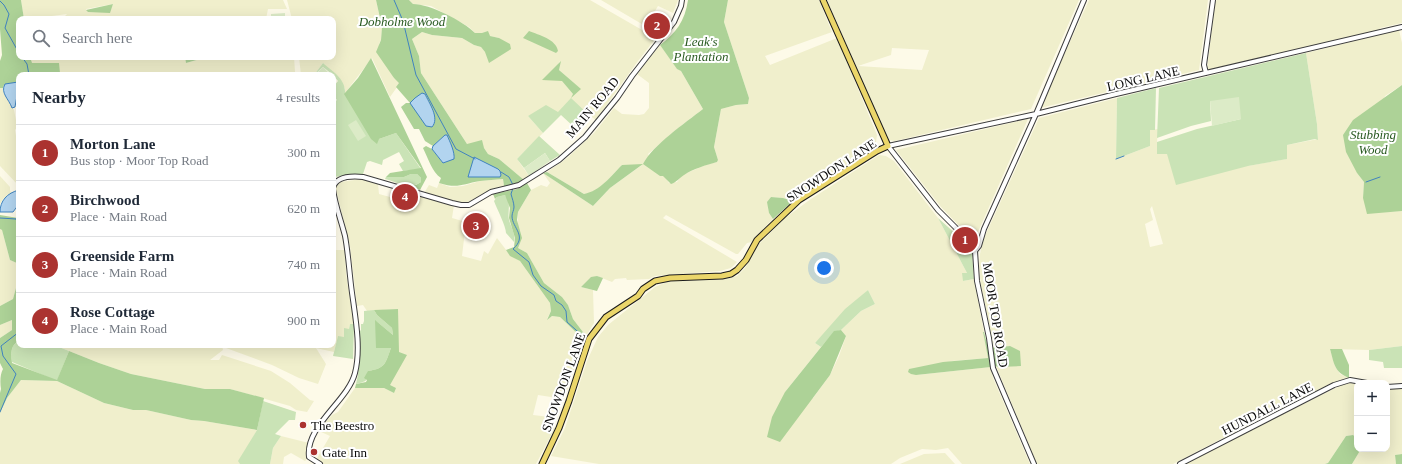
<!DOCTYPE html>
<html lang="en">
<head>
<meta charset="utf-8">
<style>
	:root { --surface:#fff; --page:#f2f2f3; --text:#1f2937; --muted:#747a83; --line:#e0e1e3; --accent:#ab3330 }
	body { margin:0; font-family:"Times New Roman",serif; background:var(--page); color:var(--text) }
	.controls { position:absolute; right:12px; bottom:12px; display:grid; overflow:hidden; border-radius:8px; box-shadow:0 4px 16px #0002 }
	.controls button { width:36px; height:36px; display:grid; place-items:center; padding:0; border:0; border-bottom:1px solid var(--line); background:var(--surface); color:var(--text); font:20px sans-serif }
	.you { position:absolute; left:824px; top:268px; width:14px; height:14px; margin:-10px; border:3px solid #fff; border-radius:50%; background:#1a73e8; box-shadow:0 0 0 6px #1a73e833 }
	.badge { display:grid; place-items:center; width:26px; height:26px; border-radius:50%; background:var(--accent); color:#fff; font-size:13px; font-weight:700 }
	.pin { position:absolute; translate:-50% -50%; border:2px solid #fff; box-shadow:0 1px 4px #0006 }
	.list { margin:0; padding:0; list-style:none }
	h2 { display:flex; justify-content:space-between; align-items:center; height:52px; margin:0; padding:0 16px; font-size:17px }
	h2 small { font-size:13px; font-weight:400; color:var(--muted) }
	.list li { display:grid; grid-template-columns:26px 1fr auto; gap:12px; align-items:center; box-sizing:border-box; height:56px; padding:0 16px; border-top:1px solid var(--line) }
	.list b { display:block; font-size:15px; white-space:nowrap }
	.list p { margin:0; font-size:13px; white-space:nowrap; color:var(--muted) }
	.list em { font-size:13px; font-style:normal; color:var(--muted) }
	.icon { flex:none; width:22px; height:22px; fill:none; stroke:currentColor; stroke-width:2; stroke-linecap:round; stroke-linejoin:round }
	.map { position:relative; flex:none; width:1402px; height:464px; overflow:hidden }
	.search { position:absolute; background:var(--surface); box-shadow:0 4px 16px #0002; left:16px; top:16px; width:320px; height:44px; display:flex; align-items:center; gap:10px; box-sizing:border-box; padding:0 14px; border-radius:8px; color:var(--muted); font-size:15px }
	.panel { position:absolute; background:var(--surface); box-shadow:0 4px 16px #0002; left:16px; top:72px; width:320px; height:276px; border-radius:8px }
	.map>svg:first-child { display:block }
	.farmland { fill:#f0efcc; fill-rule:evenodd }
	.green { fill:#cae3b6 }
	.forest { fill:#add297 }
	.pitch { fill:#dcebc7 }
	.water { fill:#b2d4ef; stroke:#4083bf }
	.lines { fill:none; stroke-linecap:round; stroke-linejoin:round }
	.stream { stroke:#4083bf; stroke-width:1 }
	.minor-casing { stroke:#3d3d3d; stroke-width:6 }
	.major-casing { stroke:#1b1b1b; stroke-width:7 }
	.minor { stroke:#fff; stroke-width:4 }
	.major { stroke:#ebd66a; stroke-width:5 }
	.poi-dot { fill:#ab3330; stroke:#fff; stroke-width:1.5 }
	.labels { text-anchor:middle; stroke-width:4; stroke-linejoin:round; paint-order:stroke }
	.park-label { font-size:13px; font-style:italic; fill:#295a21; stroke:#fff }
	.street-label { font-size:13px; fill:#0a0a0a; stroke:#fff }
	.poi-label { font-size:13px; fill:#0a0a0a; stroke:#fff; text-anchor:start }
</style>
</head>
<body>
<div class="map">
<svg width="1402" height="464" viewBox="0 0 1402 464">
	<rect width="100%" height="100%" fill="#fdfae8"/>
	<!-- farmland -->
	<path class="farmland" d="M21 0H283L287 9H268L266 19H62L67 14 52 16V19H24ZM113 4 111 9 86 10V9Z
		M287 0H376L382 27 381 40 379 44 394 78 400 83 390 97 372 58 345 93V88L323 63 314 75H301L299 57H333V19H292Z
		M409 0H590L656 38 638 61 596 120 589 115 558 112 528 116 543 133 517 159 529 176 524 180 499 159 488 154 484 148 467 144 421 73 419 56 412 39 422 32 432 35 462 38 474 45 481 47 485 52 499 38 475 33 469 27 431 6 413 4ZM560 61 559 70 580 89 573 94 562 80H550Z
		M601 0H678L673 13 658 6 649 21 652 30Z
		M728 0H819L832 32 765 56 770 65 837 38 877 135 876 142 872 148 793 201 783 198 771 197 768 202 769 213 773 219 754 239 752 242 747 243 738 254H736L666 215 663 218 737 262 731 268 720 271 655 276 649 279 627 280 626 278 615 279 612 282 597 276 581 287 593 290 594 323 586 336 573 319 568 305 562 297 544 283 527 253 518 248V212L531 190 541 185 547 187 550 183 543 173 593 206 610 188 642 165H622L601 187 592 193 584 194 547 172 566 159 594 133 614 108 622 114 639 115 644 114 649 108V83L637 74 660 45 677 68 681 71 703 109 682 125 648 154 660 176 663 175 666 178 669 183 677 182 682 175 708 164 717 162 718 160 714 147 721 109 736 105 748 104 749 98 724 22Z
		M827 0H1079L1031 109 895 141 889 140 887 137ZM892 48 929 50 922 70 858 66 891 55Z
		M1089 0H1208L1199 70 1040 108Z
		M1217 0H1402V23L1380 28V30L1207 70 1215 2Z
		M1399 30 1402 43V85L1385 96 1357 173 1364 182 1363 198 1378 212 1402 211V346L1369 350 1330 349 1335 366 1340 374 1349 378 1343 379 1318 390 1267 415 1173 464H1037L996 366 999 367 1010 346 994 347 981 286 979 267 980 254 984 238 1039 118 1117 98 1116 159 1150 146V130L1158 129 1157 142 1167 154 1248 166 1286 159 1287 145 1318 139 1317 124 1306 53ZM1152 206 1163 244 1150 247 1145 224 1153 220 1150 209Z
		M30 57H185L186 63 207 57H294L295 72 291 75H42L46 64 31 63Z
		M0 88H3V91L14 110 16 120 19 125 15 130 17 142 19 144V157L16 174 19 183 18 185 0 166Z
		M1028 119 974 241 941 207 896 150Z
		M879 155 886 156 894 161 938 218 967 273 963 281 974 279 984 332H983L988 358 952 361 916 375 991 367 993 378 1030 464H962L948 448 936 450 922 449 900 458 891 464H599L551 456 565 428 587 361 598 337 608 325 655 287 669 281 730 278 737 276 745 268 756 247 785 218 811 199ZM868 290 875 304 861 311 841 330 846 336 839 356 830 375 813 398 785 392 821 347 815 343Z
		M0 176 10 187V191L12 193 3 199 0 204Z
		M361 179 374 181 378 184 379 194 412 203 414 194 454 205 452 218 466 222 462 256 481 261 484 251 488 254 497 238 510 255 520 261 550 303 551 311 547 319 552 316 560 317 584 340 564 399 538 395 533 415 550 417 549 426 555 428 536 464H323L316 460 330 436 319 431 323 425 332 415 338 412 355 388H384L394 393 389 385 398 309 367 311 363 305 357 306 350 246 336 190V184L341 182Z
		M503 179 504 186 486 192 467 203 459 204 424 193 429 185 437 188 439 183 450 187 463 186 480 181Z
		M0 229 2 230 10 260 19 264V277L13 299 0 306Z
		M333 250H345L346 274 354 324H350L349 329 344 337H338L334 352 316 348 326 364 318 384 299 378 272 365 226 348 225 345H333Z
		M12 320V330L0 338V325Z
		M54 345H222L223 350 210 360H219L222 355 271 371 290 383 310 400 314 401 307 412 296 410 290 406 230 389H205L131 374 99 363Z
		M21 380 57 381 104 403 133 410H146L191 420 204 421 257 430 240 464H244H0V413L7 398Z
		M1350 383 1357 384V438L1353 435 1346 436 1328 463 1325 464H1182L1344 384Z
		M1402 388V454L1395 455 1396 464H1352L1361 449H1387V389Z
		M281 436 309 443 307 459 305 461 291 453 284 457 283 464H270L273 448Z
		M945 453 955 464H900L924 454Z"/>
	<!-- green -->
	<path class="green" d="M1306 53 1317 124 1318 140 1315 139 1287 145V159L1248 166 1176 185 1167 154H1157V142L1197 129 1241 119 1210 101 1211 121 1191 126 1157 138 1159 88Z
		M323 63C332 71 346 79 345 93L379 139 396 133 421 169 403 171 399 164 404 161 399 152 383 160 382 165 370 161 367 162 363 174 333 177V103L337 100 333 96V87L338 81 333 75 323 67 314 75Z
		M1156 88 1155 130H1150V146L1116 159 1117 98Z
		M571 98 589 115 585 118 583 117 574 127 561 115 543 133 528 116 546 105 558 112Z
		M539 136 560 155 550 161 545 153 524 168 517 159Z
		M411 174H417L421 178V182C411 190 396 182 385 179L386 177H404Z
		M505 195C512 205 507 211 509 220 511 227 516 235 514 242L506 233C506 226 497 209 494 201L497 197Z
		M938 218 967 244 972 252 974 279 963 281 962 273H967Z
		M868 290 875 304 861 311 841 330 834 332 821 347 815 343 845 309Z
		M374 310 377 315 392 328 393 335 376 321 391 348C385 364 386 368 368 371 367 382 367 381 356 384L358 375 360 331 361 330V324H363L364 321V311Z
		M350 324H354L353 359 333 356 338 336 344 337V328L349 329Z
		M19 341V345H54L69 351 57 381 12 362C11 354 10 345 19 341Z
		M1402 346V368H1384L1383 362 1369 360V350Z
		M263 401 296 412 295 420H289L275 434 281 436 273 448 270 464H240L238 461 257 430Z"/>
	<!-- forest -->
	<path class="forest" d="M0 0H21L24 19H19V57H30L32 63H59L60 73 19 75V83L17 82 4 85 3 88H0V61L2 55 0 29Z
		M376 0H409L413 4C430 4 463 21 475 33H482L488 31 490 36 499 38 510 44 511 49 489 63 485 52 481 47 474 45 462 38 432 35 422 32 412 39 419 56 421 73 467 144 482 140 484 148 488 154 499 159 524 180 516 184 504 186 503 179C495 180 487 180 480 181 462 184 458 189 439 183L441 178C432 172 428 158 423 148L426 146 432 149 443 163 445 135 433 146 425 141 419 129H414L401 107 406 103H410L396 87 399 83 394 78 376 52 381 40 382 27Z
		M688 0H728L724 22 749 98 748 104 736 105 721 109 714 147 718 160 717 162C706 165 693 169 684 175 679 178 677 182 671 184L663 176H660L643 164 610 188 593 206 543 173 547 172 584 194C600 191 611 176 622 165L643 164C653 145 685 123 703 109L681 71 677 69 660 45C676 33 685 21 688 0Z
		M113 4 110 13 88 12 86 10Z
		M529 31C539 35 556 39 558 51L556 53 523 38Z
		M185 57H207L186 63Z
		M371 58 427 177 420 190 406 185H416L421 182V178L417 174H411L404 177H386L390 173 421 168 396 133 379 139 377 144 371 139 344 94 358 78Z
		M561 61 559 70 581 89 571 98 573 94 562 81 542 80Z
		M1402 85V211L1367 214 1363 198 1364 182 1357 173 1346 152 1343 135 1353 120Z
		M527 183 531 190 518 212 517 220 522 238 518 248 527 253 544 283 562 297 568 305 573 319 586 336 584 340 560 317 552 316 547 320 551 311 550 303 520 261 510 256 506 250 514 247 515 238 509 218 510 208 505 195 497 197 495 199 493 194 517 189Z
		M771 197 783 198 793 201 773 219 769 213 767 202Z
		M0 215 18 218 19 216V264L10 260 2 230 0 229Z
		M597 276 603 278 597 291 581 287 591 277Z
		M19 277V341C10 345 11 354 12 363L57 380 69 351 99 363 131 374 205 389H230L264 398 257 430 204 421 191 420 146 410H133L104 403 57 381 21 380 7 398 0 413V393L1 389C0 383 0 374 3 369L0 363V338L12 330V320L0 325V306L13 299Z
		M398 309 399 352 407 355 390 385 396 388 394 393 384 388H355L356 384 366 382 367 380 364 378 368 371C386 368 385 364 391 348H376L375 320 393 335 392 328 377 315 374 310Z
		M841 330 846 336 830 375 780 442 767 437 772 417 785 392 834 331Z
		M983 332H984L988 348 1010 346 1020 351 1021 366 999 367 990 365 991 367 916 375 911 374 908 372 909 369 914 368 943 362 988 358Z
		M1330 349H1342L1349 365V378C1334 372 1334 363 1330 349Z
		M1353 435 1357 438V449H1361L1352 464H1325L1328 463 1346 436Z
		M1402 454V464H1396L1395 455Z"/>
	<!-- pitch -->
	<path class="pitch" d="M285 13V19H271V14Z
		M323 67 331 75H315Z
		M1239 97 1241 119 1212 126 1210 101Z
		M356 120 366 136 358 141 348 125Z
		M545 153 550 161 529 176 524 168Z"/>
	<!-- water -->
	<path class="water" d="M18 82 19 83C19 92 16 98 15 107L12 108C9 99 0 93 5 84Z
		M422 93 425 94C429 103 440 118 432 127L426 126 410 103 415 98Z
		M445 135H447C450 142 455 152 454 159L443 163 432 149 433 146Z
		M474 157 498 169 500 171 501 175 500 177H468Z
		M19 190V204L13 212H0C0 201 7 193 19 190Z"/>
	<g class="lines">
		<!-- stream -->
		<path class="stream" d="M394 0 403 21 416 75 456 149 475 159
			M0 1 4 5 9 14 5 28 19 53
			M22 57 27 64 29 75
			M1116 159 1124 156
			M501 172 509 177 513 185
			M1366 182 1380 177
			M513 188 511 194C512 198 514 203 514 207 514 210 512 213 512 216 512 228 528 236 513 249L529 262 533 275 541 286 554 295 556 301 562 305 566 311 567 322 585 338
			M19 214 16 219 19 227
			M0 218 16 219
			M19 296 18 300 19 309
			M0 412 16 374 3 356 1 346 19 332"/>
		<defs>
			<path id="minor" d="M1206 73 1204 65 1213 0
				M333 188C336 176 353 176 363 177L452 203 461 205H469L491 192 519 185 559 160 585 137 617 98 632 76 674 22 681 6 682 0
				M975 251 979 246 984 229 1036 114 1084 0
				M1387 387 1402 386
				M320 464 309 457C305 426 348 401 355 373 362 346 354 311 351 285 349 268 348 252 345 236 341 220 335 205 333 189
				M1034 464 993 368 989 338 977 281 975 251 967 239 938 210 888 146 1036 114 1116 94 1402 27
				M1180 464 1334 385 1350 380 1367 383"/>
			<path id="major" d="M542 464 559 428 569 401 589 339 606 317 638 296 643 289 655 281 670 278 722 276 731 274 737 270 746 260 757 240 799 200 877 151 888 146 823 0"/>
		</defs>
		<!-- minor casing -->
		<use href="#minor" class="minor-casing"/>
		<!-- major casing -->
		<use href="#major" class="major-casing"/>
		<!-- minor -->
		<use href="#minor" class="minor"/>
		<!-- major -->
		<use href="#major" class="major"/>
	</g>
	<!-- markers -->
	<g class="poi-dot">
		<circle cx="303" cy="425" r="4"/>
		<circle cx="314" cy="452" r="4"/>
	</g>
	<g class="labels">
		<!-- park labels -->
		<g class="park-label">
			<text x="402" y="26">Dobholme Wood</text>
			<text x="701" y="46">Leak's<tspan x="701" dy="15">Plantation</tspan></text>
			<text x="1373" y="139">Stubbing<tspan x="1373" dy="15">Wood</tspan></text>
		</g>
		<!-- street labels -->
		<g class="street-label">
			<text transform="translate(1143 78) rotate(-13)" y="5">LONG LANE</text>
			<text transform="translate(592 107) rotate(-50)" y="5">MAIN ROAD</text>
			<text transform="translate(831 170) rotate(-33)" y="5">SNOWDON LANE</text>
			<text transform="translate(996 315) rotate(81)" y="5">MOOR TOP ROAD</text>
			<text transform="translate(563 382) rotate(-70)" y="5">SNOWDON LANE</text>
			<text transform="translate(1267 408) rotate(-27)" y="5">HUNDALL LANE</text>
		</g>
		<!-- poi labels -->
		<g class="poi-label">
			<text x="311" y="430">The Beestro</text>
			<text x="322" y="457">Gate Inn</text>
		</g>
	</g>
</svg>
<div class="controls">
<button>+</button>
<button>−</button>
</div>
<div class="you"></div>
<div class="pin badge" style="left:965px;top:240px">1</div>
<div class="pin badge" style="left:657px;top:26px">2</div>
<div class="pin badge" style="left:476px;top:226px">3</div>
<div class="pin badge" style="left:405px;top:197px">4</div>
<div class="search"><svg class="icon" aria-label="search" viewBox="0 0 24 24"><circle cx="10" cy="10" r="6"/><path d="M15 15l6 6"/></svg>Search here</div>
<section class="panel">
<h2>Nearby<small>4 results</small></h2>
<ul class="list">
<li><span class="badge">1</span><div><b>Morton Lane</b><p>Bus stop · Moor Top Road</p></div><em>300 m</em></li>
<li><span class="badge">2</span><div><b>Birchwood</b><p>Place · Main Road</p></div><em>620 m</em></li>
<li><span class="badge">3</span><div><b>Greenside Farm</b><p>Place · Main Road</p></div><em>740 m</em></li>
<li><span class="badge">4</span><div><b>Rose Cottage</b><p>Place · Main Road</p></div><em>900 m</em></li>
</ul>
</section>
</div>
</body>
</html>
